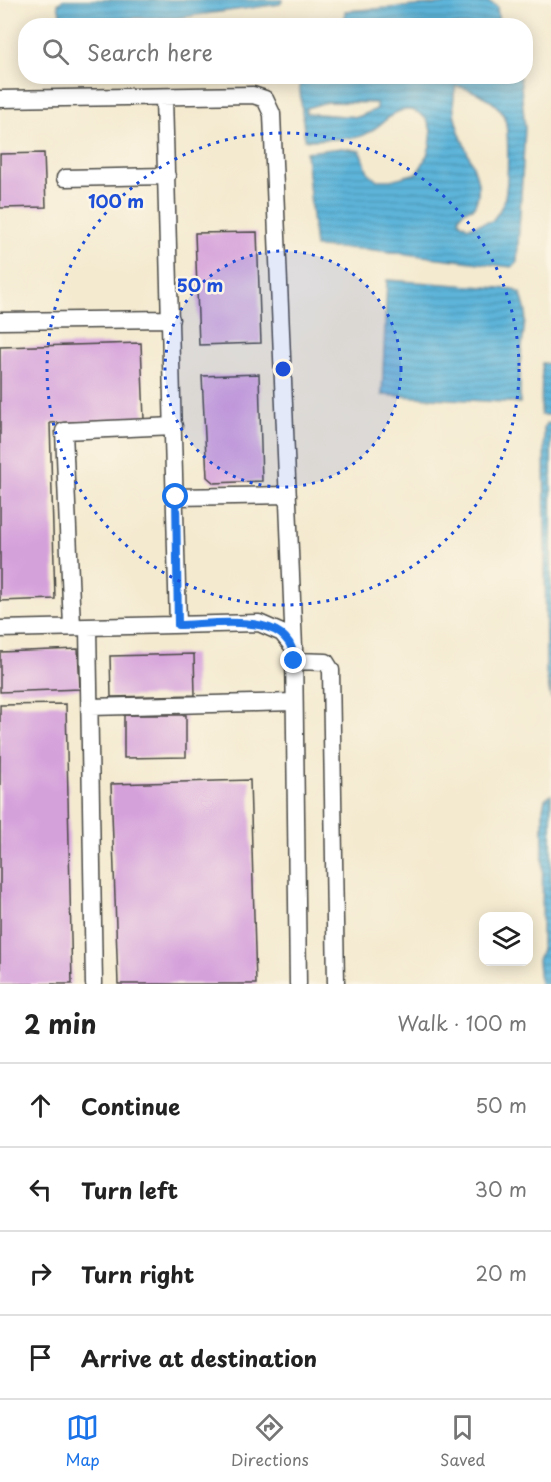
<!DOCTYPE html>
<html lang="en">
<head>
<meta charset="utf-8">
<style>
	:root { --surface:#fff; --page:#f6f6f6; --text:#222; --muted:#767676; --line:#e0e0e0; --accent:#1a73e8 }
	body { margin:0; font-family:"Playpen Sans",sans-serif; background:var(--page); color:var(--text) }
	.controls { position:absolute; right:18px; bottom:18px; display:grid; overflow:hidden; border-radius:12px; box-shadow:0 3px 15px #0003 }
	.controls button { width:54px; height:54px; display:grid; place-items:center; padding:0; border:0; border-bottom:2px solid var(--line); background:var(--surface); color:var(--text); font:30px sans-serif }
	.stop { position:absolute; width:18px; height:18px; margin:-14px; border:4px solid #1a73e8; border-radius:50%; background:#fff }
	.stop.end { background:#1a73e8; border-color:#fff; box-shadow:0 2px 6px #0008 }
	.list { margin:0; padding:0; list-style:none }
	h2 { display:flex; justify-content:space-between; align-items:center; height:78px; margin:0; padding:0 24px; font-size:26px }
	h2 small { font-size:20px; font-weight:400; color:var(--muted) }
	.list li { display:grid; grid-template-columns:39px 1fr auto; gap:18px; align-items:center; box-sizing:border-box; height:84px; padding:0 24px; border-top:2px solid var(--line) }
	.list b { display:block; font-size:22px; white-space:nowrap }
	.list em { font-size:20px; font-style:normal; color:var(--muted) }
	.icon { flex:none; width:33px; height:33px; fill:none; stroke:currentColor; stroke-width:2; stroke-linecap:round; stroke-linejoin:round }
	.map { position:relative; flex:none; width:551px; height:984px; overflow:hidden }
	.search { position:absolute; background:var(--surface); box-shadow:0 3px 15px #0003; left:18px; right:18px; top:18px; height:66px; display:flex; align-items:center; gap:15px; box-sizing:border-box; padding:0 21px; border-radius:24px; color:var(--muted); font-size:22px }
	.sheet { height:414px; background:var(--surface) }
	nav { display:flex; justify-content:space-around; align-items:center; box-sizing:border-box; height:84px; border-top:2px solid var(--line); background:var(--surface); font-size:16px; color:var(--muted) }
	nav a { display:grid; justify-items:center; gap:3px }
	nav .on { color:var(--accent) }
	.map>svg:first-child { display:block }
	.water { fill:url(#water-rules); stroke:#447082; stroke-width:1.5; fill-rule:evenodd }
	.building { fill:#d5a1db }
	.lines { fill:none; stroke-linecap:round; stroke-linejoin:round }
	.minor-casing { stroke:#494844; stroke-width:19 }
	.minor { stroke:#fff; stroke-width:16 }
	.route { stroke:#1a73e8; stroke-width:8 }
	.ring { fill:none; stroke:#1d4ed8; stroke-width:3; stroke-dasharray:3 6 }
	.centre { fill:#1d4ed8; stroke:#fcf5e5; stroke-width:3 }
	.ring-label { font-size:18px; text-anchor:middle; font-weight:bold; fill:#1d4ed8; stroke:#fcf5e5; stroke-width:5; stroke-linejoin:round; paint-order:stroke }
</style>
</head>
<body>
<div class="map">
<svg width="551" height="984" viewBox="0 0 551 984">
	<defs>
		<pattern id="water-rules" width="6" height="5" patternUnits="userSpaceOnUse" patternTransform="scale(1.5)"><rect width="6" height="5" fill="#5db5da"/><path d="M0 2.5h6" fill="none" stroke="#4d93b1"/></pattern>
	</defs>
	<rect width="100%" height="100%" fill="#fcf5e5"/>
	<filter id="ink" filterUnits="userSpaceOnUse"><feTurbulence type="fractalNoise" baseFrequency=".0167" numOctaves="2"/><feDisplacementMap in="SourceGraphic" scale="12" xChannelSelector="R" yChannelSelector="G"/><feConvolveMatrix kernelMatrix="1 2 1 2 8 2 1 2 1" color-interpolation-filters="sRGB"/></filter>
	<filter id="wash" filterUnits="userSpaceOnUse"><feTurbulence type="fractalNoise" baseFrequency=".008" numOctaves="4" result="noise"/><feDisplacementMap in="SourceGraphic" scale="24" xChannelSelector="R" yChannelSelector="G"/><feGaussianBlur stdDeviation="1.35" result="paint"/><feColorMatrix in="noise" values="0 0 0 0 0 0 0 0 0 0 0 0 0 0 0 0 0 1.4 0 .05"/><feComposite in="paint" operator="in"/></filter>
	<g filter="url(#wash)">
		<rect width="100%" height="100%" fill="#f4ead0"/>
		<!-- water -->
		<path class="water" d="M63 0H283L280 4 175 18H61L58 4Z
			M488 1 497 7 499 25H345V11Z
			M335 76 520 77 525 128 517 262 512 267 366 249 315 247 306 152 342 148 360 151 368 172 377 180H391L417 173C424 163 430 152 431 139 434 119 414 103 395 113 383 120 375 132 361 136 344 140 322 139 305 140L299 81 308 78ZM456 86C472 89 494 99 503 114 510 125 508 182 505 197 503 206 498 214 492 221L468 227 460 222 459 217 465 210 473 208C495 174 441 132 456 86ZM327 102 376 103 377 109 358 117 306 113V108Z
			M387 280 513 289 521 294 526 312 520 364V403L382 395Z
			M542 363 551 364V415H541Z
			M547 423 551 424V699L546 672 544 428Z
			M551 794V984H540L538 960 542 949 543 808 545 799Z"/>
		<g id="blocks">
			<!-- building -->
			<path class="building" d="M44 153 46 207 0 208V154Z
				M257 232 261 343 199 345 195 233Z
				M141 343 144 420 50 423 55 599 0 601V347Z
				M259 374 262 481 214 483 207 477 202 376Z
				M78 649 80 689 0 692V652Z
				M194 654 195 695 111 697 110 656Z
				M66 704 72 984H0V705Z
				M124 715H186V757L124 758Z
				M250 780 256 984H118L111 784Z"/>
		</g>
	</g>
	<g filter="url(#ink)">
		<use href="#blocks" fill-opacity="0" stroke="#494844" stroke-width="1.5"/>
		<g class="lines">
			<defs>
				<path id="minor" d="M164 97 178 625
					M0 99 253 95 265 99 272 114 294 648
					M65 178 167 176
					M0 321 171 319
					M176 497 288 495
					M72 627 64 431 174 426
					M88 627 94 984
					M0 629 259 623 282 633 294 648 298 984
					M294 661 326 662 331 670 336 984
					M90 707 294 702"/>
			</defs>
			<!-- minor casing -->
			<use href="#minor" class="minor-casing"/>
			<!-- minor -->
			<use href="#minor" class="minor"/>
		</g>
	</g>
	<g class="lines" filter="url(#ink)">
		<!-- route -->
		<path class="route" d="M176 497 178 625C212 625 293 609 294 661"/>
	</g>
	<!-- distance rings -->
	<circle cx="283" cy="369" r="118" fill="#1d4ed8" fill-opacity=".12"/>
	<g class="ring">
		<circle cx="283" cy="369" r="118"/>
		<circle cx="283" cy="369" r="236"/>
	</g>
	<circle cx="283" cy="369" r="9" class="centre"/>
	<g class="ring-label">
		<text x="116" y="208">100 m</text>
		<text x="200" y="292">50 m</text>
	</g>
</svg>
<div class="controls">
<button><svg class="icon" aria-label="layers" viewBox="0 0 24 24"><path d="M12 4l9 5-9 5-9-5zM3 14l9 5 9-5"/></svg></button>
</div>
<div class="stop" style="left:176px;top:497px"></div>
<div class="stop end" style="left:294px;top:661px"></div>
<div class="search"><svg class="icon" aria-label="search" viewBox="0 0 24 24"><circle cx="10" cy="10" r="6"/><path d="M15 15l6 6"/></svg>Search here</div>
</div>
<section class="sheet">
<h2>2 min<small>Walk · 100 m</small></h2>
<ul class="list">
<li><svg class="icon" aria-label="ahead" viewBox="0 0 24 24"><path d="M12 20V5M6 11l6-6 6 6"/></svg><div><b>Continue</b></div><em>50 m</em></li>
<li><svg class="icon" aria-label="left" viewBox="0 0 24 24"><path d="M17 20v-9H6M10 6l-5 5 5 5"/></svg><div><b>Turn left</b></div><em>30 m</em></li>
<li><svg class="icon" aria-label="right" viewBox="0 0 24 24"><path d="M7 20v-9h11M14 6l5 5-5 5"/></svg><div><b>Turn right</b></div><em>20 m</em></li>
<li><svg class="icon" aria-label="arrive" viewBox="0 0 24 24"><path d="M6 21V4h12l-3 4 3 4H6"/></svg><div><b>Arrive at destination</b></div></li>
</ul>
</section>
<nav>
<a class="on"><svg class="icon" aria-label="map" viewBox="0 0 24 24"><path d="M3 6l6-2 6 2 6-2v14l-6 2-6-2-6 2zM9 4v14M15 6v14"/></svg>Map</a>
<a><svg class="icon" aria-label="directions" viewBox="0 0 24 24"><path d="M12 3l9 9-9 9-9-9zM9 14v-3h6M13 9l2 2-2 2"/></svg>Directions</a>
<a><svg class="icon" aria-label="saved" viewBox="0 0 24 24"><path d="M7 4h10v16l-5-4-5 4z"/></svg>Saved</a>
</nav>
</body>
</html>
